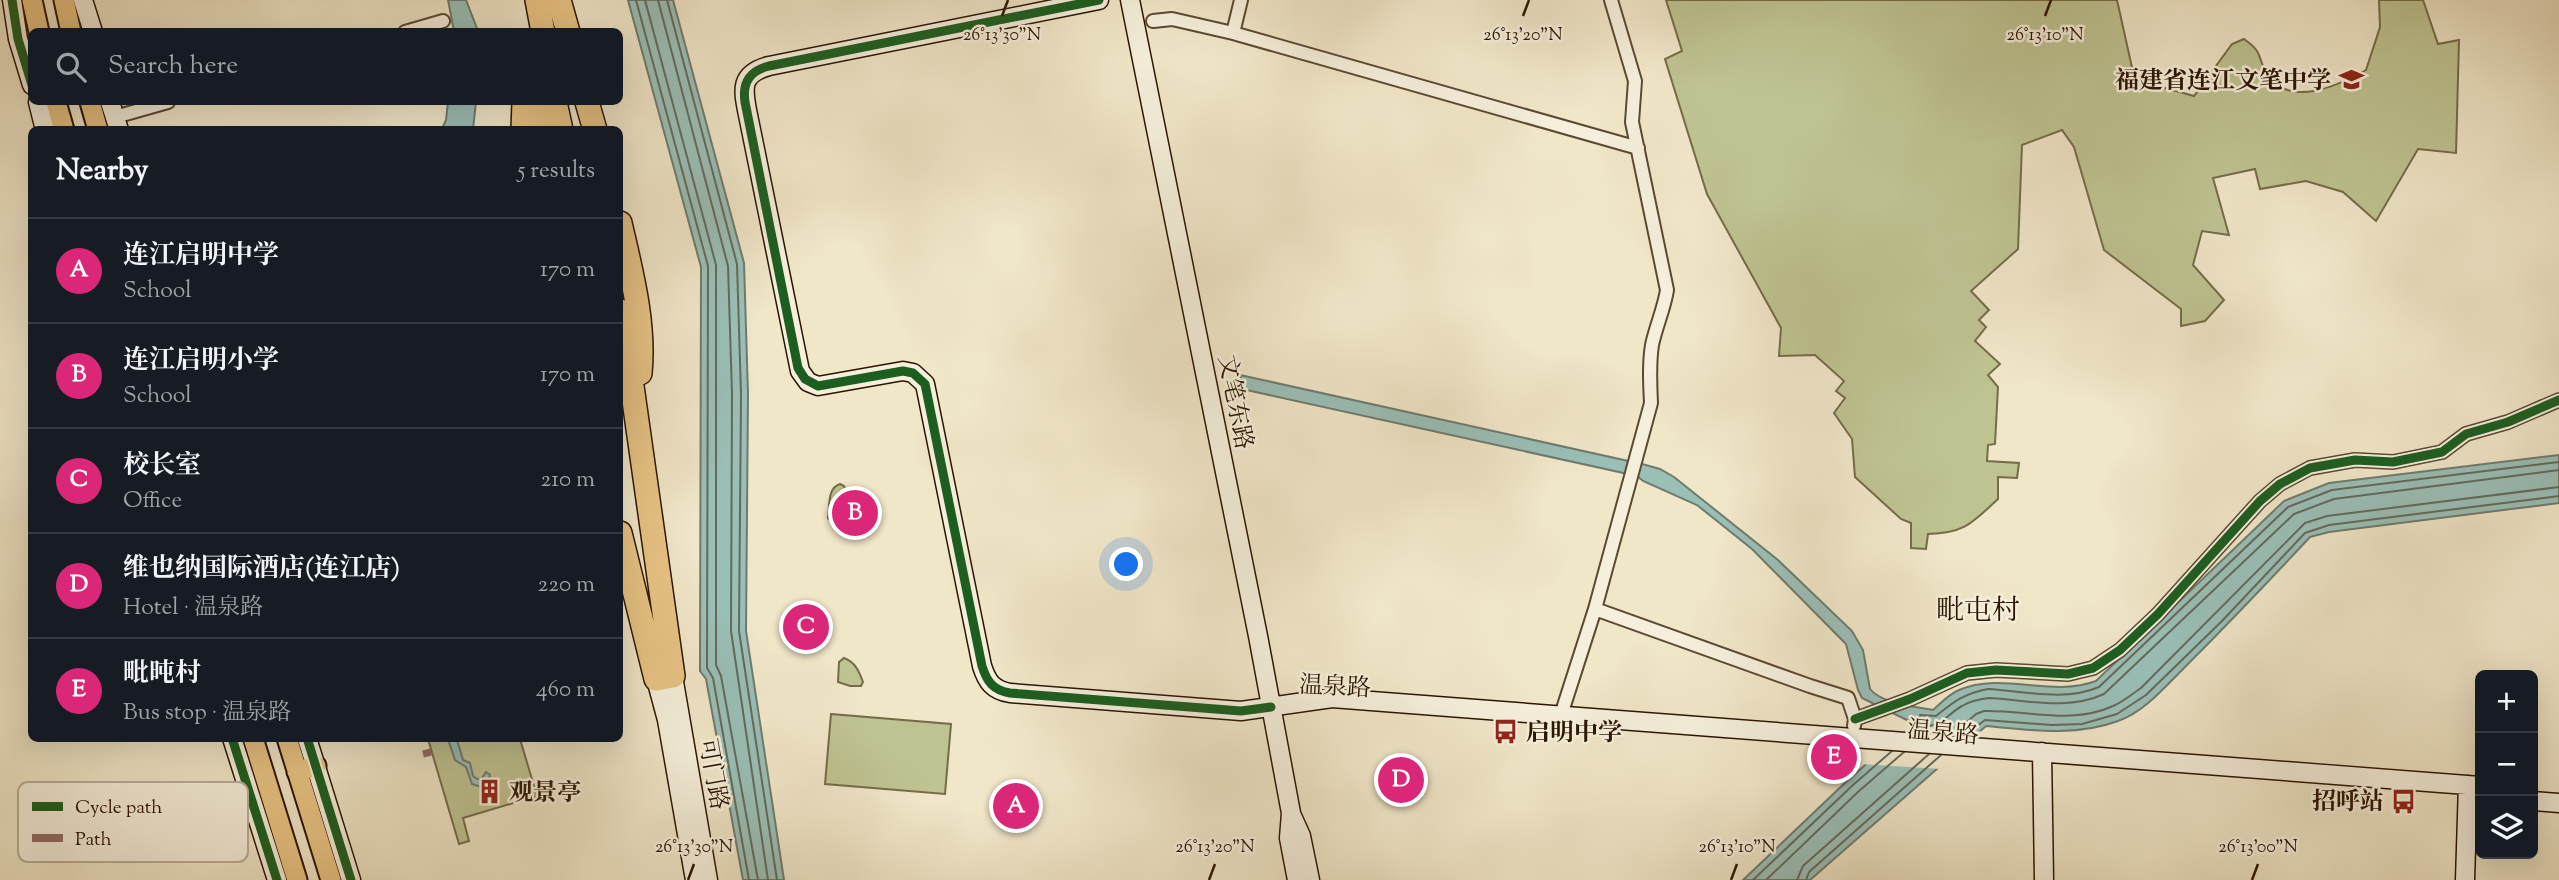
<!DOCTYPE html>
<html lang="en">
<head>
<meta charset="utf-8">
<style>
	:root { --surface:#171b24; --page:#242831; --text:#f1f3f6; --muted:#9ea1a6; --line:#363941; --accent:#db2777 }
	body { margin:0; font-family:"Sorts Mill Goudy","Noto Serif SC",serif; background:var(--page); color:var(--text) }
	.controls { position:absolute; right:21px; bottom:21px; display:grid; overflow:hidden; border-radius:10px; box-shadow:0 7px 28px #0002 }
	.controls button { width:63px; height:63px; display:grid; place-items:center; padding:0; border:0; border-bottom:2px solid var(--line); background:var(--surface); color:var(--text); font:35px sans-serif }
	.you { position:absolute; left:1127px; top:565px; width:24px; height:24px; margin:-18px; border:5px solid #fff; border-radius:50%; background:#1a73e8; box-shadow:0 0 0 10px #1a73e833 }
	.badge { display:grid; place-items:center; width:46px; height:46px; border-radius:50%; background:var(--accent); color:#fff; font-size:23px; font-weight:700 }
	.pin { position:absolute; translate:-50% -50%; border:4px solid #fff; box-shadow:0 2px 7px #0006 }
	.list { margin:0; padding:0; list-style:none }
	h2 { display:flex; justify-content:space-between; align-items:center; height:91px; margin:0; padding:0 28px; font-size:30px }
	h2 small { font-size:23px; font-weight:400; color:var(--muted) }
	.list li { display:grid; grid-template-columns:46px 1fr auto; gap:21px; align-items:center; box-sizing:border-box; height:105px; padding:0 28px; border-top:2px solid var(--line) }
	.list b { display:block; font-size:26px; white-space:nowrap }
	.list p { margin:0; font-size:23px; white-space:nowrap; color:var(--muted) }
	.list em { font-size:23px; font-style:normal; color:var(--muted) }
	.icon { flex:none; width:38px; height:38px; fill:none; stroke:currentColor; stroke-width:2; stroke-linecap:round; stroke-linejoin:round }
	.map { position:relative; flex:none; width:2559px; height:880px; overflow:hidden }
	.search { position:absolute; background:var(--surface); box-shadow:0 7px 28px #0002; left:28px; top:28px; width:595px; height:77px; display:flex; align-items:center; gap:18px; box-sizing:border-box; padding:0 24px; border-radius:10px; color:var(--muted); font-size:26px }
	.panel { position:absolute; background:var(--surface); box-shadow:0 7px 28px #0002; left:28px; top:126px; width:595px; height:616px; border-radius:10px }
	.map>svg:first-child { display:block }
	.green { fill:#bfc392; stroke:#756c49; stroke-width:2 }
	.water { fill:#9abfb7; stroke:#6e7b6e; stroke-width:2 }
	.pier { fill:#f0e6c8 }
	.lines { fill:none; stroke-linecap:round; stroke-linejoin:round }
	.shore { stroke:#626a5c; stroke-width:2 }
	.street-casing { stroke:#5c4932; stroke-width:16 }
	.secondary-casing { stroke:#2b1500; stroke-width:21 }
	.primary-casing { stroke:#2b1500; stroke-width:23 }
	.highway-casing { stroke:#2b1500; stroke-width:26 }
	.street { stroke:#f5efdb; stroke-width:12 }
	.secondary { stroke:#f5efdb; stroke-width:18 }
	.primary { stroke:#e8c384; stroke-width:19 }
	.highway { stroke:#e8c384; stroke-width:23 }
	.quiet { stroke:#8d6e63; stroke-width:7; stroke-dasharray:14 7; stroke-linecap:butt }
	.cycleway-casing { stroke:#f5efdb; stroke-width:13 }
	.cycleway { stroke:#1b5e20; stroke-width:9 }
	.ticks { fill:none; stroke:#2b1500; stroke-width:2.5 }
	.labels { text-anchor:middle; stroke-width:5; stroke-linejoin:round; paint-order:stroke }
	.poi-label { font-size:24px; font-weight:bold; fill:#2b1500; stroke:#f5efdb; text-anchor:end }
	.street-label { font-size:24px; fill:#2b1500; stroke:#f5efdb }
	.quarter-label { font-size:28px; fill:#2b1500; stroke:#f5efdb }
	.key { fill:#f5efdb; stroke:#b8ae99; stroke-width:2 }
	.key-label { font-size:19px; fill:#2b1500 }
	.ticks-label { font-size:18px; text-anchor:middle; fill:#2b1500; stroke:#f5efdb; stroke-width:5; stroke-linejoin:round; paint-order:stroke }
</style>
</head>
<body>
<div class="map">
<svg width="2559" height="880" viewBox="0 0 2559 880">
	<rect width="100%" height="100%" fill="#f0e6c8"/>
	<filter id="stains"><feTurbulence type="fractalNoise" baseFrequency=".00286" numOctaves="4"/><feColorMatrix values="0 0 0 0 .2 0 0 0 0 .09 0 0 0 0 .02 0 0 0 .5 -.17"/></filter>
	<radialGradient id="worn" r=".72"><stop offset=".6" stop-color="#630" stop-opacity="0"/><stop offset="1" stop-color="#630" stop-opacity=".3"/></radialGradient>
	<!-- green -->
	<path class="green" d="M1666 0H2117L2133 72 2144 82 2194 96 2232 44 2244 39C2265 54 2256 56 2267 74 2290 109 2339 85 2366 70L2380 27 2379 0H2423L2438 44 2459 40 2456 153 2418 149 2376 221 2343 192 2306 181 2260 189 2255 169 2213 178 2229 235 2202 231 2193 265 2224 300 2205 321 2181 326V309L2104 250 2074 147 2062 130 2022 145 2018 249 1971 291 1989 310 1979 320 1986 327 1975 341 2000 364 1988 375 1998 387 1995 444 1988 445 1987 461 2019 463 2017 478 1998 477V499C1972 523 1965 533 1928 534L1926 549 1911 548V523L1901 519 1855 477 1852 439 1834 413 1845 398 1836 391 1844 381 1815 355 1779 356 1781 328 1707 194 1665 59 1682 51Z
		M840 484 844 486 854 517 849 523 835 524 828 518C830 506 827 488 840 484Z
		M844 658C855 662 859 671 863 682L861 686H850L838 682 839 662Z
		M831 714 951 724 945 794 825 784Z
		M428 739H520L537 796 463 818 469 841 459 844Z"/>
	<!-- water -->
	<path class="water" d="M448 0H466L478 31H454Z
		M628 0H673L744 263 748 394 746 631 784 880H743L706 679 700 671 701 267Z
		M448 102H476L473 129H442L446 120Z
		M1240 375 1642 464 1660 469 1674 477 1778 560 1852 631 1863 650 1870 689C1882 704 1914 706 1933 710 1941 703 1949 694 1959 690 2003 671 2050 698 2096 681L2284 501 2329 483 2559 455V503L2329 532 2310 537C2269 581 2227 625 2184 668 2165 687 2144 712 2118 721 2075 737 2030 730 1986 726L1810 880H1743L1848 780 1913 723 1862 698 1858 690 1846 644 1752 549 1697 505 1643 481 1637 476 1242 389Z
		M448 739 457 740 463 760 470 763 473 776 477 779 482 778 486 772 490 775 489 782 491 786 484 788 472 784 466 767 455 760Z"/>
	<!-- pier -->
	<path class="pier" d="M1906 725 1985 732 1941 769 1861 764Z"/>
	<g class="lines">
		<!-- shore -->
		<path class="shore" d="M636 0 708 266 707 668 713 678 749 880
			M645 0 716 265V665L721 676 758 880
			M658 0 728 266 732 394 731 631 768 880
			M667 0 737 264 741 394 739 631 777 880
			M1914 732 1919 726 1920 715 1936 716C1955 701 1963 694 1988 689 2025 691 2064 702 2099 687L2288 507 2332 490 2559 462
			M1925 733 1929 726C1944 724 1949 713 1962 706 1970 701 1980 699 1989 698 2027 700 2067 711 2104 694L2294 514 2334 499 2559 470
			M1952 735 1976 714 1984 711C2027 710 2072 725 2113 706 2123 702 2132 694 2141 688L2305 523 2327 516 2559 487
			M1964 736 1985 720 2052 725 2082 724 2117 714 2146 695 2222 621 2305 533 2329 525 2559 496
			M1753 880 1853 785 1892 751
			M1766 880 1859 791 1904 752
			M1797 880 1803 866 1929 754
			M1806 880 1809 872 1941 755"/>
		<defs>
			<path id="street" d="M1153 21 1172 19 1233 33 1638 148
				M405 32 443 21
				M1233 33 1241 0
				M115 117 168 102
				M1595 609 1810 686 1848 698 1855 719 1854 726
				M1561 715 1595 609 1651 403C1650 383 1649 364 1652 345 1656 326 1664 309 1667 290L1632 122 1635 81 1611 0
				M1855 719 1910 699 1967 673 1996 670 2068 674 2093 668 2120 650 2158 614 2260 501 2280 484 2310 468 2355 460 2393 462 2442 452 2466 434 2508 422 2559 400"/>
			<path id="secondary" d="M12 0 18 39 32 85
				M83 0 93 32
				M1099 0 769 66C739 74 743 90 748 115L800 371 808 382 818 386 903 371 913 373 925 384 982 666C987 682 993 690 1010 693L1241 711 1332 698 2480 786
				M1130 0 1258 636 1291 813 1289 838 1297 880
				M38 102 45 130
				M110 102 119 130
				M673 676 708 880
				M656 679 667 720 695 880
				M232 738 277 880
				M307 738 351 880
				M2042 752 2044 880
				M2533 801 2559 803
				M1292 816 1301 836 1310 880
				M2465 880 2468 785"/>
			<path id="primary" d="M32 0 39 32
				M64 0 71 32
				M56 102 64 130
				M90 102 98 130
				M253 738 297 880
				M287 738 331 880
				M297 772 316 766"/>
			<path id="highway" d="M537 0 543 32
				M559 0 568 32
				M541 102 544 130
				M555 102 561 130
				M587 102 595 130
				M523 130 524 102
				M620 223C631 271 645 323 640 373
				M620 311 630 372 673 676 656 679 620 533"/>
		</defs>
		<!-- street casing -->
		<use href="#street" class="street-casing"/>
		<!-- secondary casing -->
		<use href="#secondary" class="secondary-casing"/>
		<!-- primary casing -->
		<use href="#primary" class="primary-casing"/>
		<!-- highway casing -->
		<use href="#highway" class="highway-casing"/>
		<!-- street -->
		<use href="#street" class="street"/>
		<!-- secondary -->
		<use href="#secondary" class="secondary"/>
		<!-- primary -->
		<use href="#primary" class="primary"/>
		<!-- highway -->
		<use href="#highway" class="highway"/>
		<!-- quiet -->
		<path class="quiet" d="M423 754 431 752"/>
		<defs>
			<path id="cycleway" d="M12 0 18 39 32 85
				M1099 0 769 66C750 71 742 82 745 102L798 368 805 379 818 386 903 371 913 373 925 384 982 666C987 682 993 690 1010 693L1241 711 1271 707
				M1855 719 1910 699 1967 673 1996 670 2068 674 2093 668 2120 650 2158 614 2260 501 2280 484 2310 468 2355 460 2393 462 2442 452 2466 434 2508 422 2559 400
				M232 738 277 880
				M307 738 351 880"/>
		</defs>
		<!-- cycleway casing -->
		<use href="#cycleway" class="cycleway-casing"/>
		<!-- cycleway -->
		<use href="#cycleway" class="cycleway"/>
	</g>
	<!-- ticks -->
	<path class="ticks" d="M1002 16 1008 0M1523 16 1529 0M2045 16 2051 0M688 880 694 864M1209 880 1215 864M1731 880 1737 864M2252 880 2258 864"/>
	<!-- icons -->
	<defs>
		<symbol id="school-bare" viewBox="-9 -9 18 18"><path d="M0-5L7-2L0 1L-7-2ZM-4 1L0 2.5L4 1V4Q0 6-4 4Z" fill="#8f2418" stroke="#f5efdb" stroke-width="2.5" paint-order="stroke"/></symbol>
		<symbol id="bus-bare" viewBox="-9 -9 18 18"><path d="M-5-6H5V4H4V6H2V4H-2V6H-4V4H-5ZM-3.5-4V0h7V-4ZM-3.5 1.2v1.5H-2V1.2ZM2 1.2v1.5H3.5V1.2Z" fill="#8f2418" stroke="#f5efdb" stroke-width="2.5" paint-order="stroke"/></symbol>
		<symbol id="building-bare" viewBox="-9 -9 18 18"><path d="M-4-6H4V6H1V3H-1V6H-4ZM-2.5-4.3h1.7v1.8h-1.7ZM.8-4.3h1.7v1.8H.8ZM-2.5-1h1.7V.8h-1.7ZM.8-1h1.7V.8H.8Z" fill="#8f2418" stroke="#f5efdb" stroke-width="2.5" paint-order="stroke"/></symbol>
	</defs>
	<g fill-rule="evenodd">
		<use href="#school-bare" x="2334" y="62" width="35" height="35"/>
		<use href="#bus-bare" x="1488" y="714" width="35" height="35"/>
		<use href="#building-bare" x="472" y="774" width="35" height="35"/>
		<use href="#bus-bare" x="2386" y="784" width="35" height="35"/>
	</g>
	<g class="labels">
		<!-- poi labels -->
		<g class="poi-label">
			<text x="2331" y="88">福建省连江文笔中学</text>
			<text x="1526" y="740" text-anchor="start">启明中学</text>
			<text x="509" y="800" text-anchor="start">观景亭</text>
			<text x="2384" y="809">招呼站</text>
		</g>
		<!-- street labels -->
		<g class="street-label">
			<text transform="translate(1236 402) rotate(79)" y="8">文笔东路</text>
			<text transform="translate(1335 686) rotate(3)" y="8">温泉路</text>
			<text transform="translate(1943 732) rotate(5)" y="8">温泉路</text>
			<text transform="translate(714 774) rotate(80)" y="8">可门路</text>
		</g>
		<!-- quarter labels -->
		<g class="quarter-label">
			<text x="1978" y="619">毗屯村</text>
		</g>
	</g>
	<!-- legend -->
	<rect x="18" y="782" width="230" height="80" rx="10" class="key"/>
	<rect x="32" y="802" width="31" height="9" fill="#1b5e20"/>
	<rect x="32" y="834" width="31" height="8" fill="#8d6e63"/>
	<g class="key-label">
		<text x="75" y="813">Cycle path</text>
		<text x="75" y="845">Path</text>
	</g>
	<g class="ticks-label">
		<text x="1002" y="40">26°13'30"N</text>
		<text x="1523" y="40">26°13'20"N</text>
		<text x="2045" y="40">26°13'10"N</text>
		<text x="2258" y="852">26°13'00"N</text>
		<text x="694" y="852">26°13'30"N</text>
		<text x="1215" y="852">26°13'20"N</text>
		<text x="1737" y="852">26°13'10"N</text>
	</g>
	<rect width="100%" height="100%" filter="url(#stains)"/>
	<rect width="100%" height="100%" fill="url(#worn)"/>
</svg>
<div class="controls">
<button>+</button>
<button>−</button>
<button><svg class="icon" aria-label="layers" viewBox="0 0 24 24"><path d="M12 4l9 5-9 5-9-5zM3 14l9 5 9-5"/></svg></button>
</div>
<div class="you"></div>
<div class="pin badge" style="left:1016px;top:806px">A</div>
<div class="pin badge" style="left:855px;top:513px">B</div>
<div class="pin badge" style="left:806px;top:627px">C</div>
<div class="pin badge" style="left:1401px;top:780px">D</div>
<div class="pin badge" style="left:1834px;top:757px">E</div>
<div class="search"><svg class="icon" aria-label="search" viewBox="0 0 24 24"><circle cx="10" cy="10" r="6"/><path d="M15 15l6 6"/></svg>Search here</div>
<section class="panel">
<h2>Nearby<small>5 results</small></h2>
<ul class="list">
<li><span class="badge">A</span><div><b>连江启明中学</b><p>School</p></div><em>170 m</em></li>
<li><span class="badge">B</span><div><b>连江启明小学</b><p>School</p></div><em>170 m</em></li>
<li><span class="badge">C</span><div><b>校长室</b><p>Office</p></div><em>210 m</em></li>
<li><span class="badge">D</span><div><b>维也纳国际酒店(连江店)</b><p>Hotel · 温泉路</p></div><em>220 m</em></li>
<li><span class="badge">E</span><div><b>毗旽村</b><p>Bus stop · 温泉路</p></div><em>460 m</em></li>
</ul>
</section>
</div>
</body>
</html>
